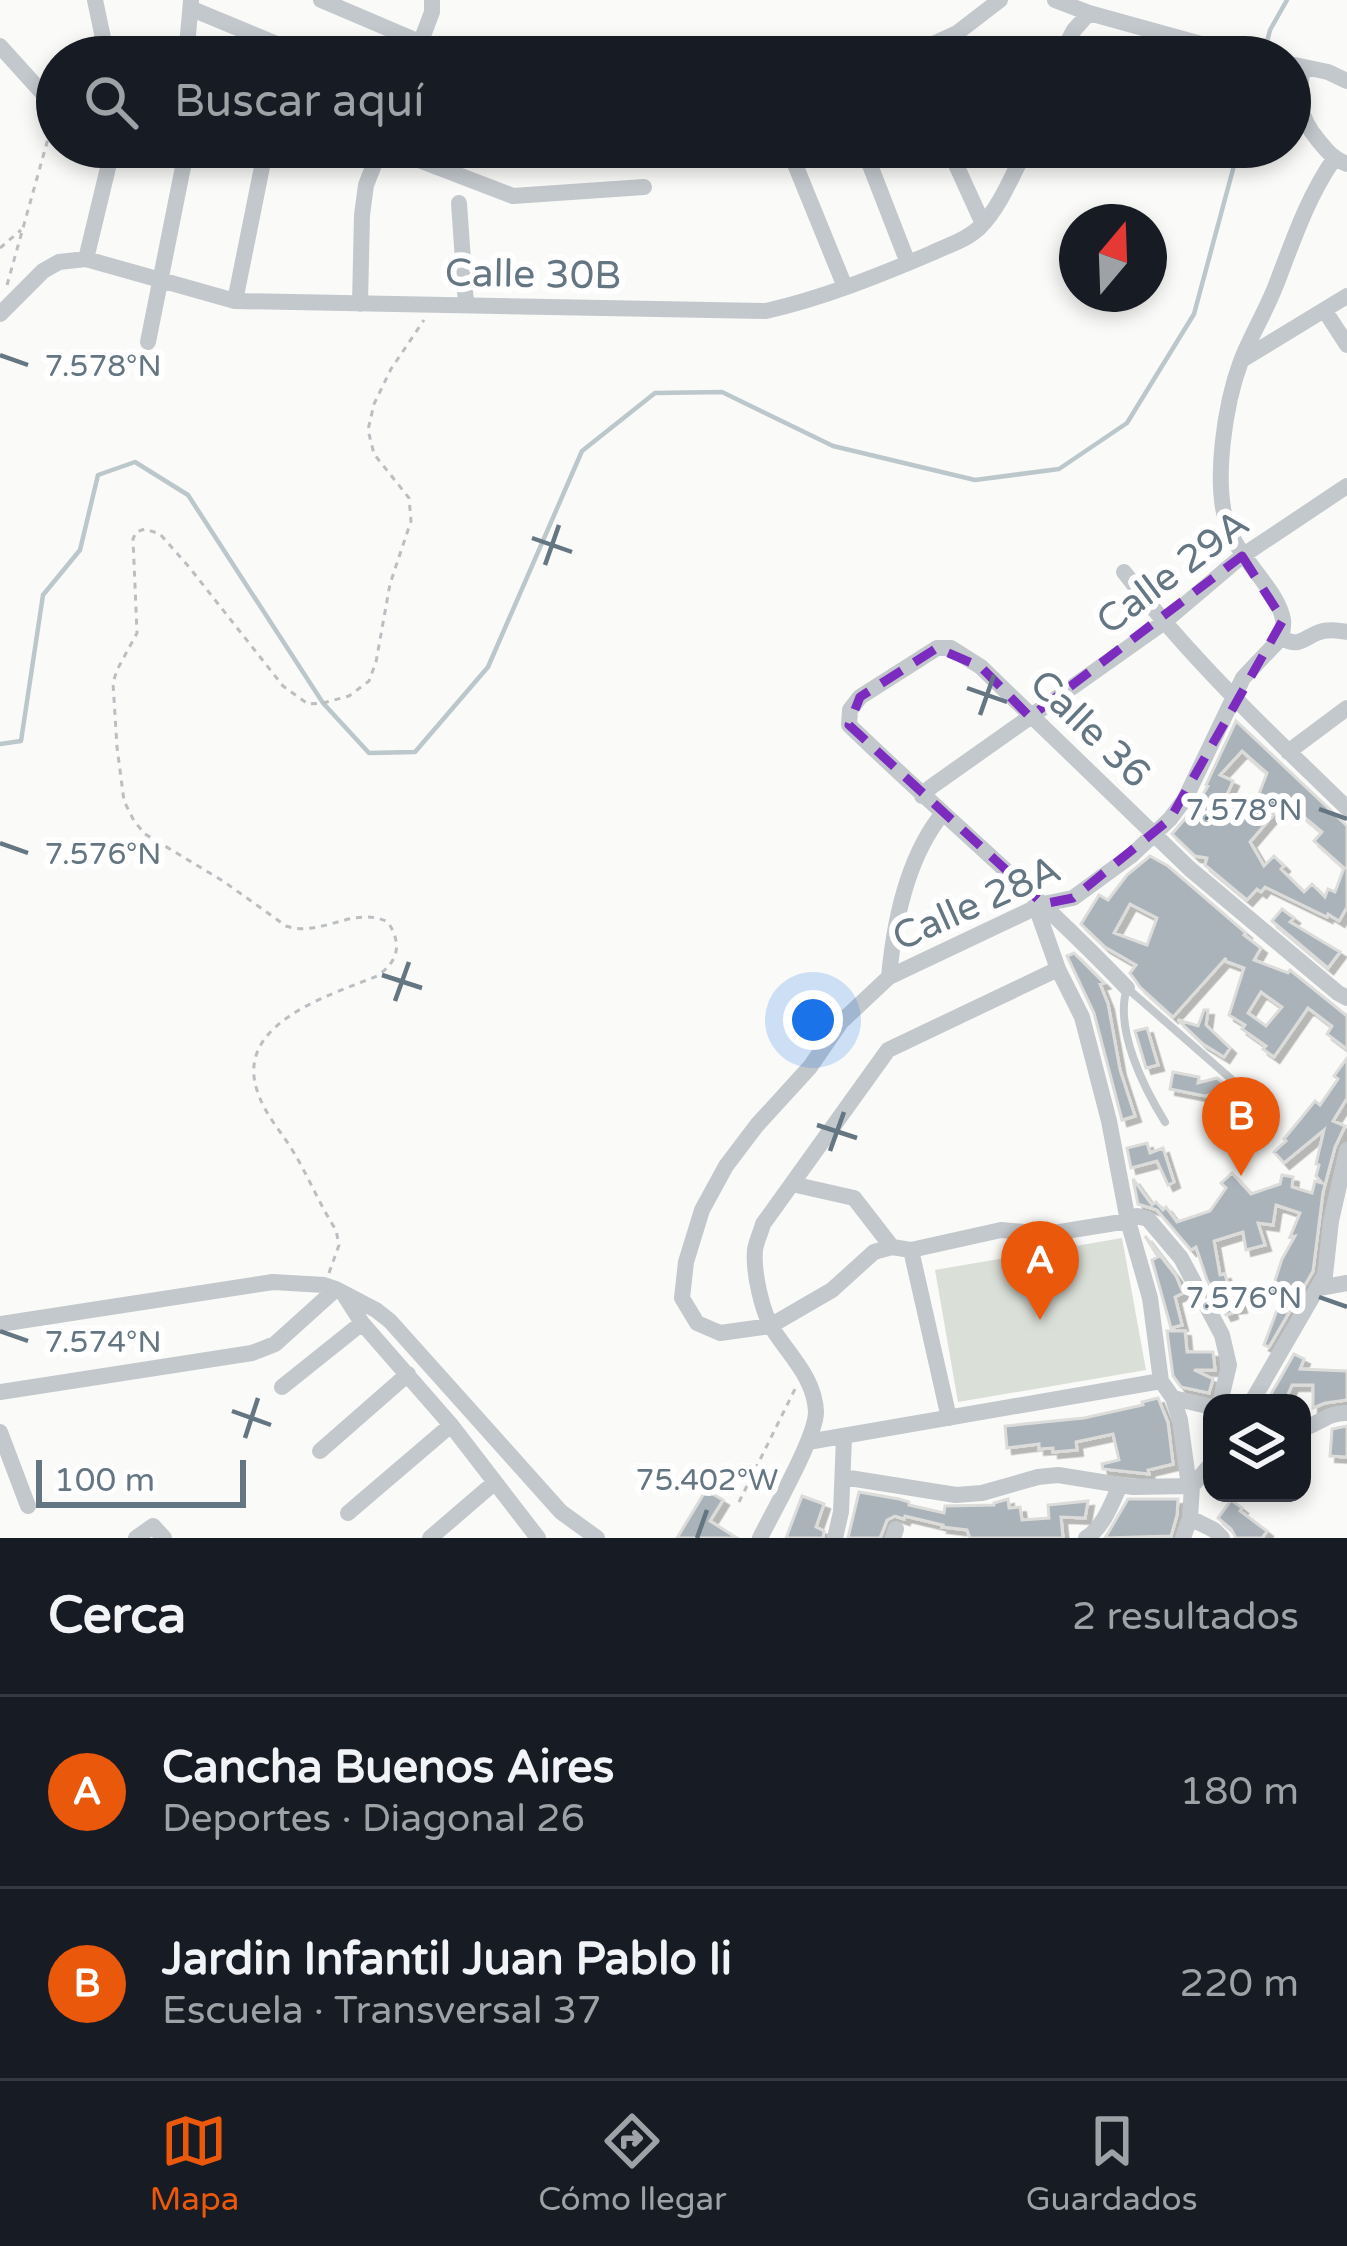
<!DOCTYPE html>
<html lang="es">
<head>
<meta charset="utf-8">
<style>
	:root { --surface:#171b24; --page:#242831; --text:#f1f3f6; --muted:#9ea1a6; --line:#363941; --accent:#ea580c }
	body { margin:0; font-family:"Varela Round",sans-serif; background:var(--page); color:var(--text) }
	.controls { position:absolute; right:36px; bottom:36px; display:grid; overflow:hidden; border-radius:24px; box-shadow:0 6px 18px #0003 }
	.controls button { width:108px; height:108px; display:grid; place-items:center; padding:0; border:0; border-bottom:3px solid var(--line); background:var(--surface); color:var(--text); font:60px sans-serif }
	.compass { position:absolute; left:1059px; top:204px; width:108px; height:108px; border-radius:50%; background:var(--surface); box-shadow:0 6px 18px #0003; rotate:19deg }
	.scale { position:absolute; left:36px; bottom:30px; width:210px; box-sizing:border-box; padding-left:12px; border:6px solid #657683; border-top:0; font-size:33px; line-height:42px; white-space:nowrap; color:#657683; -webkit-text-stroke:9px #fff; paint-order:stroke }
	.you { position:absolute; left:813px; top:1020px; width:42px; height:42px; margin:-30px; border:9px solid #fff; border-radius:50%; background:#1a73e8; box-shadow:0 0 0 18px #1a73e833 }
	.badge { display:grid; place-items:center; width:78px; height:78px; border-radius:50%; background:var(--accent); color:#fff; font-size:39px; font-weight:700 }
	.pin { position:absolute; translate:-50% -99px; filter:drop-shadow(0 3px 6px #0008) }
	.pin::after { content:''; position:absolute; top:63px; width:42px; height:36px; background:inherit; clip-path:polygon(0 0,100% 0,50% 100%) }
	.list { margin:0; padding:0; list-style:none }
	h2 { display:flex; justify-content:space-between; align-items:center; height:156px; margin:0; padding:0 48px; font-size:51px }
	h2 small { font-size:39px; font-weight:400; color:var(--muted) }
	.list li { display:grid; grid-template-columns:78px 1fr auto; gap:36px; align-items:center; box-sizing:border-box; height:192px; padding:0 48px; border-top:3px solid var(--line) }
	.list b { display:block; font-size:45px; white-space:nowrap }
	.list p { margin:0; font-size:39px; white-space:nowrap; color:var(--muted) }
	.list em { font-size:39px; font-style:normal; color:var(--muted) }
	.icon { flex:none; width:66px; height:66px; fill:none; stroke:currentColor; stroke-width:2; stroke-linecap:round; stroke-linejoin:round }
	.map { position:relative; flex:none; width:1347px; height:1538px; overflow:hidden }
	.search { position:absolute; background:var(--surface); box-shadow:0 6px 18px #0003; left:36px; right:36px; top:36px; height:132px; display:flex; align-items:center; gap:30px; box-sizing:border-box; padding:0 42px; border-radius:66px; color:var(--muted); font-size:45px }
	.sheet { height:540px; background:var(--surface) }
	nav { display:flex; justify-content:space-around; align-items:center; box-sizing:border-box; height:168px; border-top:3px solid var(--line); background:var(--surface); font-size:33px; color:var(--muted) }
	nav a { display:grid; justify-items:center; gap:6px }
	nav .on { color:var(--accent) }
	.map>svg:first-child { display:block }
	.green { fill:#dadfd7 }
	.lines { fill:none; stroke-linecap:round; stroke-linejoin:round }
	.stream { stroke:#bbc7cb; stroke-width:4.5 }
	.building { fill:#aab3b9; stroke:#dcdcda; stroke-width:3; fill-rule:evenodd; filter:url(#shadow) }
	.path { stroke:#bbbfc2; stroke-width:3; stroke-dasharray:6 6; stroke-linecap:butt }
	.lane { stroke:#c3c8cc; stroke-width:8 }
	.street { stroke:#c3c8cc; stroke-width:16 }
	.marked { fill:none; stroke:#7b2cbf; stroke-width:9; stroke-dasharray:24 15; stroke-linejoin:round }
	.ticks { fill:none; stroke:#657683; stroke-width:4.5 }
	.labels { text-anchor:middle; stroke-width:12; stroke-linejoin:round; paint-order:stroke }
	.street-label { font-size:39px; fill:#657683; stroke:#fff }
	.ticks-label { font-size:30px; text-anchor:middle; fill:#657683; stroke:#fff; stroke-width:12; stroke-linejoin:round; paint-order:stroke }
</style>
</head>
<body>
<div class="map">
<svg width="1347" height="1538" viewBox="0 0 1347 1538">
	<defs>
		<filter id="shadow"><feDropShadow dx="5.5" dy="5.5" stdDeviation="0" flood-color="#0004"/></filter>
	</defs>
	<rect width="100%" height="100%" fill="#fafaf8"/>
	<!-- green -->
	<path class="green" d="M1122 1238 1146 1370 958 1402 935 1270Z"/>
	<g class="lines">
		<!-- stream -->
		<path class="stream" d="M1263 57 1270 30 1287 0
			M0 744 21 741 43 595 80 550 98 475 135 462 188 495 323 703 369 753 415 752 488 667 582 451 655 393 722 392 833 446 975 480 1059 469 1127 423 1194 314 1239 147"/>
	</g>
	<!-- building -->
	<path class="building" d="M1236 721 1347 826V907L1339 921 1328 914 1327 917 1265 887 1261 892 1257 889 1247 900 1205 865 1207 858 1195 856 1172 834 1196 806 1208 786 1206 785ZM1242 751 1267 773 1257 799 1247 812 1225 799 1233 781 1220 775ZM1285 801 1322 832 1314 841 1344 868 1335 892 1328 889 1325 897 1312 884 1304 892 1281 869 1284 866 1274 856 1264 866 1250 842Z
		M1150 856 1168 866 1246 933 1244 935 1261 948 1254 960 1288 973 1290 970 1347 1016V1049L1327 1034 1332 1026 1308 1008 1274 1057 1263 1049 1266 1046 1242 1029 1245 1025 1229 1015 1244 968 1225 961 1226 958 1173 1017 1140 987 1130 973 1136 965 1105 947 1081 924 1099 895 1108 900 1127 875ZM1130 904 1157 918 1147 945 1114 933ZM1261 992 1282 1007 1266 1026 1248 1013Z
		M1282 909 1294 918 1290 922 1340 952 1328 968 1272 921Z
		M1074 953 1104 983 1100 984 1108 1004 1120 1070 1135 1116 1122 1120 1094 1013 1067 956Z
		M1204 1010H1208L1206 1025 1230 1048 1224 1057 1203 1044 1178 1020 1198 1026Z
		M1147 1028 1158 1065 1146 1068 1135 1031Z
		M1347 1058V1098L1333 1121 1345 1126 1335 1147 1323 1192 1313 1271 1269 1347 1264 1345 1282 1297 1271 1293 1282 1259 1295 1236 1290 1237 1300 1213 1276 1205 1273 1225 1258 1223 1265 1245 1246 1250 1243 1232 1214 1241 1220 1275 1225 1274 1229 1289 1236 1288 1241 1307 1231 1308 1232 1313 1226 1315 1207 1280 1196 1247 1191 1250 1157 1210 1138 1204 1133 1179 1152 1205 1156 1202 1163 1210 1166 1207 1177 1222 1210 1211 1226 1188 1221 1183 1232 1173 1251 1194 1280 1184 1282 1175 1293 1177 1292 1187 1312 1193 1315 1181 1322 1183 1316 1176 1319 1165 1316 1164 1324 1130 1284 1163 1274 1152 1286 1141 1284 1139 1315 1101 1320 1105 1338 1079 1334 1076Z
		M1173 1072 1199 1077 1198 1083 1217 1078 1222 1082 1224 1091 1205 1096 1170 1089Z
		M1147 1143 1150 1153 1163 1148 1174 1182 1168 1185 1157 1161 1131 1168 1127 1148Z
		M1145 1236 1176 1276 1183 1293 1175 1297 1182 1325 1171 1328 1152 1260 1158 1257Z
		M1167 1331H1185L1187 1352H1213L1215 1370H1194L1213 1379 1209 1393 1181 1387 1173 1376Z
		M1294 1354 1304 1359 1300 1369 1347 1371V1400L1325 1403 1313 1408V1385H1292L1284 1403H1266Z
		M1158 1398 1168 1423 1173 1464 1148 1470 1149 1474 1103 1469 1102 1464 1119 1460 1113 1434 1076 1442 1077 1450 1053 1452V1448L1039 1449V1444L1007 1448 1005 1426 1084 1418 1143 1405 1142 1402Z
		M1347 1426V1457L1330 1456 1332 1429Z
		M706 1490 723 1500 710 1521 737 1538H677Z
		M859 1492 899 1499 909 1502V1505L944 1513 945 1506 994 1505V1503L1008 1499 1009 1508 1020 1507 1022 1520 1049 1518 1048 1505 1088 1501 1085 1518 1061 1517 1063 1538H970L967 1530 942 1527 943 1525 905 1516 904 1519 895 1516 887 1520 880 1538H848Z
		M802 1496 824 1504 816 1527 824 1531 823 1538H786Z
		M1128 1499H1178L1177 1515 1171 1536 1105 1538Z
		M1231 1500 1242 1508 1240 1511 1267 1531 1262 1538H1236L1231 1529 1218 1518Z"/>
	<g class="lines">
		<!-- path -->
		<path class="path" d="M0 248 21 230
			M7 285 53 121
			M329 1273 339 1245 336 1230C319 1204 308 1175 291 1148 279 1129 265 1114 258 1093 232 1023 331 995 377 976 399 961 402 944 388 922 353 905 321 938 286 926L223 881 145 834 134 821 124 801 117 747 113 683 117 670 137 633 133 539 136 532 145 529 160 534 189 567 283 686 308 704 323 703 349 696 369 681 376 662 390 584 411 521 409 498 374 454 368 430 374 404 391 369 424 320
			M739 1502 795 1389"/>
		<!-- lane -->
		<path class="lane" d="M1165 1122C1144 1088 1114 1029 1127 988L1246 1092"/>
		<!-- street -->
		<path class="street" d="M95 0 107 57
			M321 0 455 57
			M1055 0 1089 13 1248 57
			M192 9 308 57
			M0 46 56 108
			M186 57 191 1
			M415 57 432 12V0
			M905 57 957 33 1000 0
			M1060 57 1074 30 1089 13
			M1290 64 1328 72 1347 81
			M1303 67C1298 98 1297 115 1318 140 1327 151 1333 159 1347 164
			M385 147 513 196 644 187
			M788 147 845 287
			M863 147 908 263
			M948 147 983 224
			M459 203 466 304
			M86 259 113 147
			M235 301 266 147
			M360 304 362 215 366 185 381 147
			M1325 311 1347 345
			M0 314 43 271 59 262 86 259 235 301 766 311C823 298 878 276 932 253 948 245 967 240 980 227 1001 206 1013 173 1027 147
			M148 342 187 147
			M1242 360 1347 296
			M1124 572C1190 658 1269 733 1347 808
			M1281 638C1282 632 1284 626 1283 620 1279 591 1238 558 1227 525 1213 481 1225 404 1241 361 1251 335 1266 311 1276 285 1293 241 1307 198 1334 159
			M1281 638C1299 647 1301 640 1317 633 1326 629 1337 630 1347 632
			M1288 752 1347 708
			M922 796 931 787 1163 623 1242 556 1347 486
			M1043 904 1040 918 1058 969 1082 1017 1109 1121 1128 1221 1150 1298 1161 1381 1173 1398 1180 1420 1188 1479 1192 1486
			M889 977C894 922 907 857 943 813
			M1127 988C1039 896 941 814 849 725L850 710 860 697 937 648H951L981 667 1190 869 1338 993 1347 998
			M792 1184 854 1198 892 1247
			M911 1250 1001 1230 1047 1234 1128 1221 1137 1216 1148 1219 1181 1258 1222 1335 1229 1365 1220 1403
			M1319 1288 1347 1283
			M343 1293 362 1323 451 1425 538 1538
			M0 1324 273 1282 324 1285 336 1289 376 1310 390 1321 561 1512 597 1538
			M282 1387 362 1323
			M0 1392 252 1353 275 1344 336 1289
			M1173 1398 1212 1407
			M1251 1403 1325 1275 1331 1221 1347 1150
			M949 1418 911 1250 892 1247 874 1252 832 1290 770 1326 720 1333 697 1323 682 1298 686 1262 702 1210 726 1166 757 1125 810 1067 841 1022 889 977 1043 904 1073 898 1132 855 1170 819 1185 799 1243 678 1281 638
			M1302 1429C1319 1424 1329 1412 1347 1413
			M0 1432 28 1506
			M808 1442 1161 1381
			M320 1451 408 1374
			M843 1477 956 1495 982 1493 1038 1477 1058 1475 1133 1487 1192 1486
			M348 1513 451 1425
			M1190 1518 1214 1530 1222 1538
			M136 1538 153 1526 164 1538
			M430 1538 494 1483
			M760 1538C773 1512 816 1437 816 1412 815 1379 790 1356 774 1331 762 1313 753 1272 755 1250 756 1242 761 1232 763 1224L888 1050 1058 969
			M835 1538 841 1512 844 1438
			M893 1538 896 1529
			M1086 1538C1103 1528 1112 1503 1120 1485
			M1183 1538 1190 1518 1192 1486 1212 1463"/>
	</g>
	<!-- marked area -->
	<path class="marked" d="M1242 556 1283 620 1170 819 1073 898 1043 904 849 725 860 697 937 648 981 667 1030 717Z"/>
	<!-- ticks -->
	<path class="ticks" d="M0 355 28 365M532 538 572 552M545 565 559 525M967 688 1007 702M980 715 994 675M1319 809 1347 819M0 843 28 853M382 975 422 988M395 1001 409 962M817 1125 857 1138M830 1151 844 1112M1319 1297 1347 1307M0 1331 28 1341M232 1411 271 1425M245 1438 258 1398M697 1538 707 1510"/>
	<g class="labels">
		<!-- street labels -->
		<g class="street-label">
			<text transform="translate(533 273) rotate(1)" y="14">Calle 30B</text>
			<text transform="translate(1172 571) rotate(-37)" y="14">Calle 29A</text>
			<text transform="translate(1091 728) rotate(44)" y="14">Calle 36</text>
			<text transform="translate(976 902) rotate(-24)" y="14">Calle 28A</text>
		</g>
	</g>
	<g class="ticks-label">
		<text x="103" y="376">7.578°N</text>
		<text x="1244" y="820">7.578°N</text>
		<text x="103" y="864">7.576°N</text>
		<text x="1244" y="1308">7.576°N</text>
		<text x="103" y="1352">7.574°N</text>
		<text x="707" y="1490">75.402°W</text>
	</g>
</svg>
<div class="controls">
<button><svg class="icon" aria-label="layers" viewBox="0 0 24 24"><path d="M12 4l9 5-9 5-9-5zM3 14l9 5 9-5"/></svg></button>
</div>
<svg class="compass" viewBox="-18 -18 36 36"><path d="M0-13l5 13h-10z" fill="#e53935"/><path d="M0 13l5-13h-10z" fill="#9ea1a6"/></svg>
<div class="scale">100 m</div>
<div class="you"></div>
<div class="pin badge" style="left:1040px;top:1320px">A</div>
<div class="pin badge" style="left:1241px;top:1176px">B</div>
<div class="search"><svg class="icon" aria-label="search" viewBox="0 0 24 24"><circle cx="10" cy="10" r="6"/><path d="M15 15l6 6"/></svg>Buscar aquí</div>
</div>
<section class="sheet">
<h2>Cerca<small>2 resultados</small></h2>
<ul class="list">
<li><span class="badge">A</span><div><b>Cancha Buenos Aires</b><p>Deportes · Diagonal 26</p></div><em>180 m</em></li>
<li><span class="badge">B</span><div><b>Jardin Infantil Juan Pablo Ii</b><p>Escuela · Transversal 37</p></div><em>220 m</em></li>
</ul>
</section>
<nav>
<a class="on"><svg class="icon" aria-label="map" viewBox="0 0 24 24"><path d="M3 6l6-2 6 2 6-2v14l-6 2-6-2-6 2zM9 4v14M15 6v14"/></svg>Mapa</a>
<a><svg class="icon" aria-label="directions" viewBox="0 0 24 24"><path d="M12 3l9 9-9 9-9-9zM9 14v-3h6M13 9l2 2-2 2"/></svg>Cómo llegar</a>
<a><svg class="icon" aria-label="saved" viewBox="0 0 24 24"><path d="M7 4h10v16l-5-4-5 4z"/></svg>Guardados</a>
</nav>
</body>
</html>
